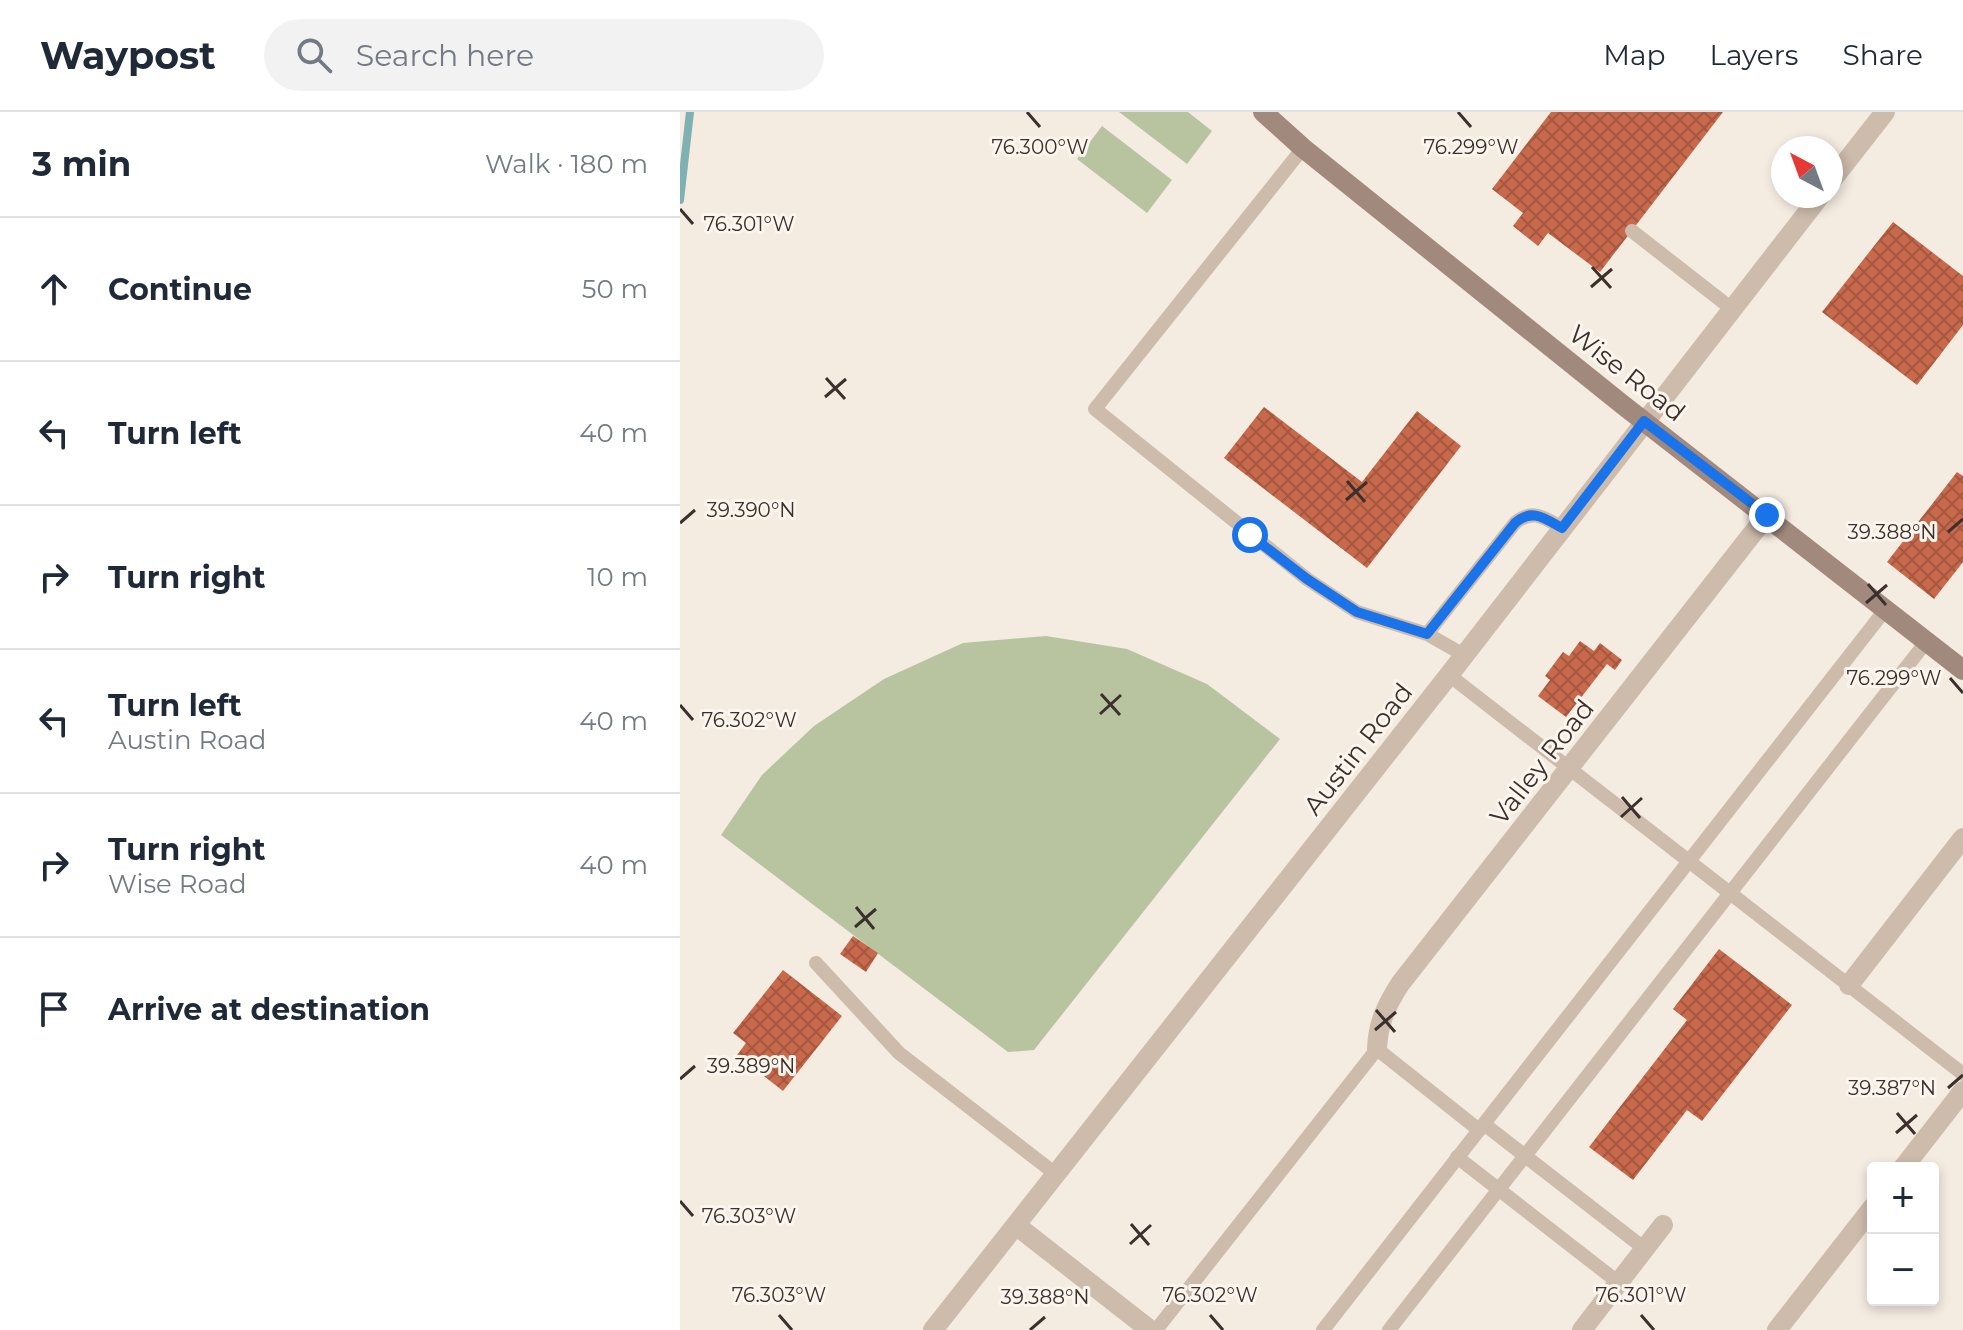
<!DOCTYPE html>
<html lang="en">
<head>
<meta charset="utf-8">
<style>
	:root { --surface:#fff; --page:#f2f2f3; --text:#1f2937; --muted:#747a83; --line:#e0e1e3 }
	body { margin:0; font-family:Montserrat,sans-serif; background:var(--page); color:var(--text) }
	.controls { position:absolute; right:24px; bottom:24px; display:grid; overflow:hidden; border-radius:8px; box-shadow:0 4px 12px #0003 }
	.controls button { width:72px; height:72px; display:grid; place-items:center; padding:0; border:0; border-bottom:2px solid var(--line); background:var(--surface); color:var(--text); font:40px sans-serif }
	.compass { position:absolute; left:1091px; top:24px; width:72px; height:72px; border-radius:50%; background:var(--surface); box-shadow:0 4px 12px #0003; rotate:319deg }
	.stop { position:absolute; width:24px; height:24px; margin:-18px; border:6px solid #1a73e8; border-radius:50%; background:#fff }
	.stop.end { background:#1a73e8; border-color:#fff; box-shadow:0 2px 8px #0008 }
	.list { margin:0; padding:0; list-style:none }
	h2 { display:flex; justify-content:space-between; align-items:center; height:104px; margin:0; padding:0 32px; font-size:34px }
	h2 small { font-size:26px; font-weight:400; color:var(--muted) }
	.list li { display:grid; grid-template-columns:52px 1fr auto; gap:24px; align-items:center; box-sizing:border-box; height:144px; padding:0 32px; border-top:2px solid var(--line) }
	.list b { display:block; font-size:30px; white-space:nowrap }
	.list p { margin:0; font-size:26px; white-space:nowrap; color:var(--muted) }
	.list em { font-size:26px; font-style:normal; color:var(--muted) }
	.icon { flex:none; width:44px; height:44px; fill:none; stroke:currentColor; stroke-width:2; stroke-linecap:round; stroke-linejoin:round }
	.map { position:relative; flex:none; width:1283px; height:1218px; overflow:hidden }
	header { display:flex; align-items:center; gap:48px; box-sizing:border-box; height:112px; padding:0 40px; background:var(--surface); border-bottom:2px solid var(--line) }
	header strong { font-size:38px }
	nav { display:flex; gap:44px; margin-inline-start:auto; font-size:28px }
	.search { width:560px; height:72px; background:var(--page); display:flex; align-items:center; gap:20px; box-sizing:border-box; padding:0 28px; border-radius:44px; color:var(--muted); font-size:30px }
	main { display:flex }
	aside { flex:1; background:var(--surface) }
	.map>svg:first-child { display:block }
	.grass { fill:#b8c4a0 }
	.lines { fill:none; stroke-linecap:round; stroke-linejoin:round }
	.stream { stroke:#7fb0b2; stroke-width:8 }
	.building { fill:url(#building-cross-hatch) }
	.lane { stroke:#cdbbac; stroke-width:14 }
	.street { stroke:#cdbbac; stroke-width:20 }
	.secondary { stroke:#a18a7d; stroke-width:20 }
	.route { stroke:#1a73e8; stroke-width:10 }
	.ticks { fill:none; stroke:#3b302b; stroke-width:3 }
	.labels { text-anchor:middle; stroke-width:6; stroke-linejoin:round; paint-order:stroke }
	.street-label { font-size:26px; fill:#3b302b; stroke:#fbf5ee }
	.ticks-label { font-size:20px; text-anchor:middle; fill:#3b302b; stroke:#fbf5ee; stroke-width:6; stroke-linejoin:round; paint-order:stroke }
</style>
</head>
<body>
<header>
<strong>Waypost</strong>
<div class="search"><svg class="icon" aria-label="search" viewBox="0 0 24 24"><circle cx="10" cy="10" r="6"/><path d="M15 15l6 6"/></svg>Search here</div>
<nav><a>Map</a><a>Layers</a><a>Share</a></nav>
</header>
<main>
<aside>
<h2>3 min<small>Walk · 180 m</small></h2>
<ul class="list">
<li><svg class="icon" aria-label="ahead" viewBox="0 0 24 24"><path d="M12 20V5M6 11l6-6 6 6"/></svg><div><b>Continue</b></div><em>50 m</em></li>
<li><svg class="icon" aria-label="left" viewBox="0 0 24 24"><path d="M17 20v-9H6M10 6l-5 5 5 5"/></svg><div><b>Turn left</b></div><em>40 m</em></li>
<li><svg class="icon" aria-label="right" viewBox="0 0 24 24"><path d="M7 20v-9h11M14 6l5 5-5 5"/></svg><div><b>Turn right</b></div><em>10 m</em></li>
<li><svg class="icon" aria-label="left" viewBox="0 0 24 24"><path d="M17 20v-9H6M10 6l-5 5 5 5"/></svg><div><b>Turn left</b><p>Austin Road</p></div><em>40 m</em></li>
<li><svg class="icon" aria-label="right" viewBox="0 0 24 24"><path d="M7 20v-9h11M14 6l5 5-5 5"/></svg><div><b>Turn right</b><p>Wise Road</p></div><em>40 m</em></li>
<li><svg class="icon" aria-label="arrive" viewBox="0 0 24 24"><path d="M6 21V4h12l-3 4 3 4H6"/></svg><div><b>Arrive at destination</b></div></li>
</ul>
</aside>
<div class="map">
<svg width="1283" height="1218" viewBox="0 0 1283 1218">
	<defs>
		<pattern id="building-cross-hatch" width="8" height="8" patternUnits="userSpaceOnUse" patternTransform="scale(2)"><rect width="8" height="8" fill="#c8694b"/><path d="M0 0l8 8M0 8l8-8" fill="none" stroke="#a4573f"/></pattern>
	</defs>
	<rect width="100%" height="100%" fill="#f4ebe1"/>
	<!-- grass -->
	<path class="grass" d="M439 0H508L532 19 507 52Z
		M422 14 492 68 467 101 397 47Z
		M366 524 447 537 527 572 600 627 354 938 328 940 41 723 82 663 134 614 204 567 283 531Z"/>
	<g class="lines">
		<!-- stream -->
		<path class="stream" d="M0 88 10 0"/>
	</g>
	<!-- building -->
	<path class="building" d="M871 0H1043L920 160 868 121 858 134 833 114 843 101 812 77Z
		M1213 110 1283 164V213L1237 273 1142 200Z
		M584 295 682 370 737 299 781 334 687 456 544 346Z
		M1277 360 1283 364V450L1254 487 1207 450Z
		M900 529 914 539 920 531 942 548 935 558 927 552 886 605 858 584 870 568 865 564 883 540 889 544Z
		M173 824 198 841 186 860 160 842Z
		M1039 837 1112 893 1022 1009 1007 998 953 1068 909 1035 1007 908 993 897Z
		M103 858 162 904 103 979 57 943 66 931 53 921Z"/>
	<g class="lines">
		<!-- lane -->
		<path class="lane" d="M623 36 415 297 627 467 677 500 747 522 784 543
			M952 119 1052 197
			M747 522 835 411C853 396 865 406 882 416
			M769 563 1283 962
			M136 851 219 941 377 1063
			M804 1012 965 1137
			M777 1045 939 1171
			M476 1218 697 937 799 1018
			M643 1218 1205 498
			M709 1218 1246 530"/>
		<!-- street -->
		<path class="street" d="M1151 69 1205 0
			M1169 873 1283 726
			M697 937C698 911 706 894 720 872L1087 403
			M1223 1056 1283 979
			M337 1114 470 1218
			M253 1218 769 563 1140 84
			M902 1218 983 1113
			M1097 1218 1193 1095"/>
		<!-- secondary -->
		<path class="secondary" d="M583 0 623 36 943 293 1283 558"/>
	</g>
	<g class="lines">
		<!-- route -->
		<path class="route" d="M570 423 627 467 677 500 747 522 835 411C852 396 864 406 882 416L964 309 1087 403"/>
	</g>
	<!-- ticks -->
	<path class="ticks" d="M347 0 360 15M778 0 791 15M0 97 13 112M912 155 931 176M911 175 932 157M146 266 165 287M145 285 166 267M667 369 685 390M666 388 687 370M0 411 15 398M1268 420 1283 407M1188 472 1206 493M1186 491 1207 473M1270 566 1283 581M421 582 440 603M0 593 13 608M420 602 441 583M942 685 960 706M941 705 962 686M176 795 194 817M175 815 196 797M696 898 715 920M695 918 716 900M0 967 15 954M1268 976 1283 963M1217 1001 1235 1022M1216 1021 1237 1003M0 1089 13 1104M451 1112 469 1133M450 1132 471 1113M99 1203 112 1218M530 1203 543 1218M961 1203 974 1218M350 1218 365 1205"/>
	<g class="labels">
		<!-- street labels -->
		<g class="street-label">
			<text transform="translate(947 261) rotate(38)" y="9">Wise Road</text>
			<text transform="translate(678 637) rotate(-52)" y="9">Austin Road</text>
			<text transform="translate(862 650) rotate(-52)" y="9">Valley Road</text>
		</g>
	</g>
	<g class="ticks-label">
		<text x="360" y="42">76.300°W</text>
		<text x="791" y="42">76.299°W</text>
		<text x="69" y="119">76.301°W</text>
		<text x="71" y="405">39.390°N</text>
		<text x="1212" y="427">39.388°N</text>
		<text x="1214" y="573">76.299°W</text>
		<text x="69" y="615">76.302°W</text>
		<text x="71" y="961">39.389°N</text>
		<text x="1212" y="983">39.387°N</text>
		<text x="69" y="1111">76.303°W</text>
		<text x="99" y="1190">76.303°W</text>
		<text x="530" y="1190">76.302°W</text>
		<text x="961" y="1190">76.301°W</text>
		<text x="365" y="1192">39.388°N</text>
	</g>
</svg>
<div class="controls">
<button>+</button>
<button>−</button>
</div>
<svg class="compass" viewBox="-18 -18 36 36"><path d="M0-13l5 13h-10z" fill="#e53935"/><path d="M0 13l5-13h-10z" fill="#747a83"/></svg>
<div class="stop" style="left:570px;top:423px"></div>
<div class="stop end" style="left:1087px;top:403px"></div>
</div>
</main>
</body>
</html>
